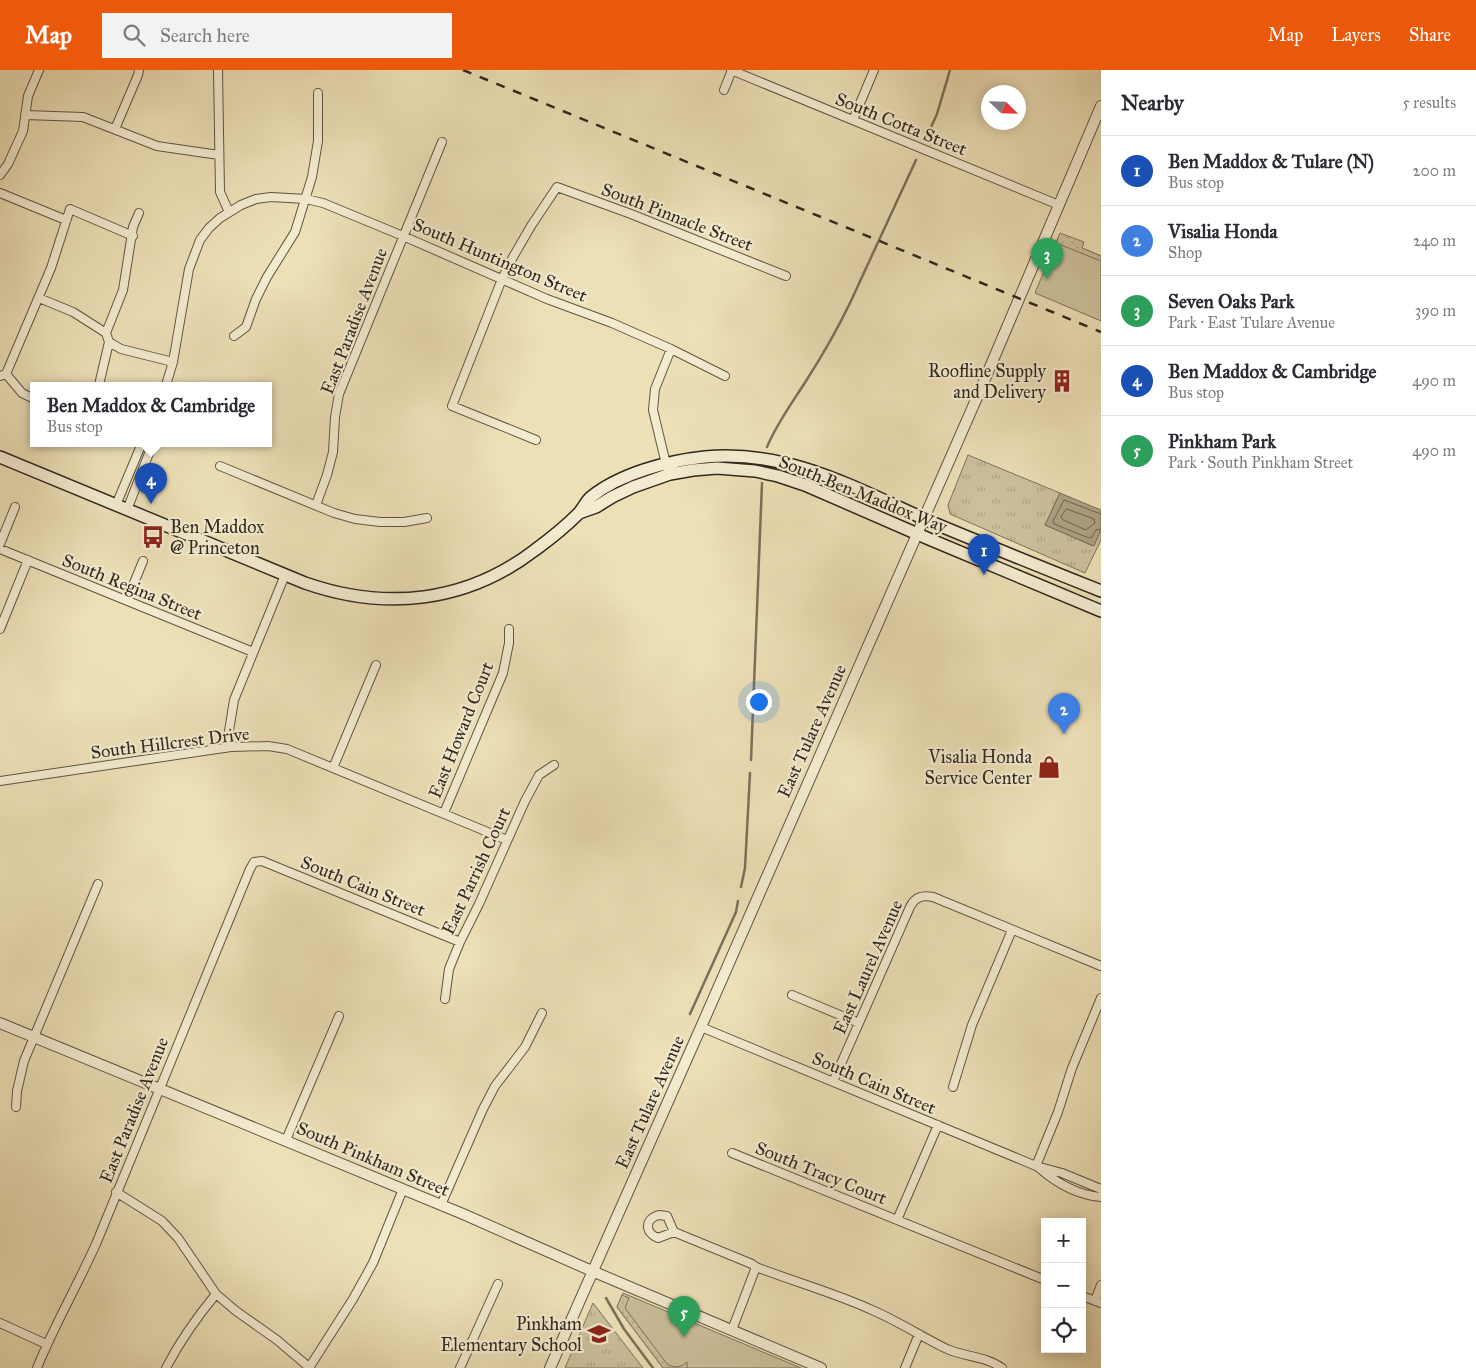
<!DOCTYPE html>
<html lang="en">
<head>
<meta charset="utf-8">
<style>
	:root { --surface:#fff; --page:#f2f2f3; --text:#2b2b33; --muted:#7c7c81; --line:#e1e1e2; --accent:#ea580c }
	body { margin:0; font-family:"IM FELL Great Primer",serif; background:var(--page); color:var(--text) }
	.controls { position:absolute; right:15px; bottom:15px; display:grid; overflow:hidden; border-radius:0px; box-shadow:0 2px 12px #0003 }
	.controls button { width:45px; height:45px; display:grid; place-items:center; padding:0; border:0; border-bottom:1px solid var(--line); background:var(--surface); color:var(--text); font:25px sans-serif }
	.compass { position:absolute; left:981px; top:15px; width:45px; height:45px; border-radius:50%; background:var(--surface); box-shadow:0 2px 12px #0003; rotate:113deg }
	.you { position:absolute; left:758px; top:631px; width:18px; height:18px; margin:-12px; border:4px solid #fff; border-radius:50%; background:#1a73e8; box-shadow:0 0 0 8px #1a73e833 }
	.badge { display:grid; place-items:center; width:32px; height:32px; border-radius:50%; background:var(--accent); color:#fff; font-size:16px; font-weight:700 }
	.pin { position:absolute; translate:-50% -41px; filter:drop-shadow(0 1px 2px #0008) }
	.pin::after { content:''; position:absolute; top:26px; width:18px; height:15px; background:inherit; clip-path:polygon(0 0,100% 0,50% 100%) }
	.popup { position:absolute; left:30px; top:312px; width:242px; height:65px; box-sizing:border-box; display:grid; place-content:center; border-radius:0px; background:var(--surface); filter:drop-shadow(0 1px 4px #0005); font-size:16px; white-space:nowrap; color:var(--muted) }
	.popup b { font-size:19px; color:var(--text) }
	.popup::after { content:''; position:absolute; left:50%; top:100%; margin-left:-10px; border:10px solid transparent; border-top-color:var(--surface) }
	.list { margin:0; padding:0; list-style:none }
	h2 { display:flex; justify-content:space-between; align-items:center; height:65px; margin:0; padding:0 20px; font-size:21px }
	h2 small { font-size:16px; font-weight:400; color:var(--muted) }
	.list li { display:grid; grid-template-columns:32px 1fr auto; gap:15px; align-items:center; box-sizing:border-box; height:70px; padding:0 20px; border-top:1px solid var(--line) }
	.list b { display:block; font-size:19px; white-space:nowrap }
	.list p { margin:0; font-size:16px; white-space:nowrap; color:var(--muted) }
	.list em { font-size:16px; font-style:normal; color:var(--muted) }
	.icon { flex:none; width:28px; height:28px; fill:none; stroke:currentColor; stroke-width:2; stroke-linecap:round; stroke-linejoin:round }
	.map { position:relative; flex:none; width:1101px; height:1298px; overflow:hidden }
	header { display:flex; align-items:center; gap:30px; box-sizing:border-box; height:70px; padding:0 25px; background:var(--accent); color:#fff }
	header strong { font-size:24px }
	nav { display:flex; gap:28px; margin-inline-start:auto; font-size:18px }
	.search { width:350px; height:45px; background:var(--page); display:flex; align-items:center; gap:12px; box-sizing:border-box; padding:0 18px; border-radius:0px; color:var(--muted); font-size:19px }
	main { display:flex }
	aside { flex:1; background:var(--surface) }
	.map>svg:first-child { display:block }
	.grass { fill:url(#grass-tufts); stroke:#7e745e }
	.park { fill:#cdc19d; stroke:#7e745e }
	.garden { fill:url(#garden-dots); stroke:#7e745e }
	.water { fill:#ada183; stroke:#7b715b }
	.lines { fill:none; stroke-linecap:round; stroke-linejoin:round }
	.shore { stroke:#6e6450; stroke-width:1 }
	.stream { stroke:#7b715b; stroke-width:2.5 }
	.minor-casing { stroke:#5f5644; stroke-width:10 }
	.tertiary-casing { stroke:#5f5644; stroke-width:12 }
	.secondary-casing { stroke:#30281e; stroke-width:14 }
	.minor { stroke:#f3ebd0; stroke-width:8 }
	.tertiary { stroke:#f3ebd0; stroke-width:10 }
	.secondary { stroke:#f3ebd0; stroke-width:11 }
	.rail { stroke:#30281e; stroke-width:2.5; stroke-dasharray:9 9; stroke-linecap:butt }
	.labels { text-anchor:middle; stroke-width:4.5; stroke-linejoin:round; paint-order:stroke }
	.street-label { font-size:18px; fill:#30281e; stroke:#f3ebd0 }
	.poi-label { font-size:18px; fill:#30281e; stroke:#f3ebd0; text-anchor:end }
</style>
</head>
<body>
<header>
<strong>Map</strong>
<div class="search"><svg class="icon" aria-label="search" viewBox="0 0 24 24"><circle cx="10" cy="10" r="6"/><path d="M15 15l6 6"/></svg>Search here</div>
<nav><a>Map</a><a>Layers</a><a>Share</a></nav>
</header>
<main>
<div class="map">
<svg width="1101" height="1298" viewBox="0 0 1101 1298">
	<defs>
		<pattern id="grass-tufts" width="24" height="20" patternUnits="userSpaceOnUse" patternTransform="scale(1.25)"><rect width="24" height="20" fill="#cdc19d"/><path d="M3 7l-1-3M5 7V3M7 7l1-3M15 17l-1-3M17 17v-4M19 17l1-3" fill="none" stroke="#b0a687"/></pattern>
		<pattern id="garden-dots" width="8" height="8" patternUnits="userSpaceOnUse" patternTransform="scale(1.25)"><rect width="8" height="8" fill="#cdc19d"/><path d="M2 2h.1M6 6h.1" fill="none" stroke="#b0a687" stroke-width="1.8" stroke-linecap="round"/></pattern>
	</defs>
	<rect width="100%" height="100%" fill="#ede0b7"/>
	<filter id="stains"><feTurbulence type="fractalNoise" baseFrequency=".004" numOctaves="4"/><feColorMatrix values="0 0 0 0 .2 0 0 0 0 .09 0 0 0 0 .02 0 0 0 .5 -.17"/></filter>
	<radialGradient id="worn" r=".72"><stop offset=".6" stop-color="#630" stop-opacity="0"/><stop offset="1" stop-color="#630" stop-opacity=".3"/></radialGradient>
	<!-- grass -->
	<path class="grass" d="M968 385 1060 423 1045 455 1093 476 1101 459V470L1085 503 950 444 948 435Z
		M593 1233 643 1298H565Z"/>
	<!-- park -->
	<path class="park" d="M1058 168 1101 186V251L1035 223Z
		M623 1223 801 1298H663L617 1237Z"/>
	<!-- garden -->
	<path class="garden" d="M1060 163 1084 172 1082 178 1101 186V191L1056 173Z
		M622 1225 629 1228 625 1238 667 1294C674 1298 681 1298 687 1292V1298H663L617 1237Z"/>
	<!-- water -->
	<path class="water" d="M1060 423 1101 440V459L1094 476 1045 455Z"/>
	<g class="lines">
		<!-- shore -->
		<path class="shore" d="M1067 439 1094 449 1095 453 1086 460 1063 450 1061 447Z
			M1101 444 1064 430 1053 451 1054 454 1089 468 1092 467 1096 460 1101 459"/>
		<!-- stream -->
		<path class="stream" d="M927 66 937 44 950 0
			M767 377C777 353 792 333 806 311 822 286 837 260 850 233L916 90
			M751 690 762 413
			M741 817 745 798 750 703
			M690 944 736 842 738 831
			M606 1228 624 1259 653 1298"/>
		<defs>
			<path id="minor" d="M218 0 220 122 229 142
				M731 0 1059 135
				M724 20 732 0
				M25 45 83 47 157 76 219 85
				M853 50 874 0
				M115 59 138 5 139 0
				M0 105 8 94 23 61 28 26 39 0
				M0 123 66 150
				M39 228 73 242 106 263 109 272 121 279 173 292
				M106 263 123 220 133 157 139 143
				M234 266 246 257 256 229 267 207 295 162 312 107 318 71V23
				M6 304 51 198 70 139 133 166
				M0 306 6 304 22 323 34 329
				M99 315 109 272
				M166 315 173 292 189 199 200 170 209 158 220 148 241 135 256 129 271 127 306 129 323 133 403 166 547 229 612 253 671 279 725 306
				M536 370 452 336 502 209 513 187 531 156 557 117 631 144 786 206
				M666 394 653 340 655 319 671 279
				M220 396 334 443 355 449 380 452H404L427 448
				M116 435 142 373
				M316 435 327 405 333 382 335 347 339 324 442 72
				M127 440 153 373
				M0 474 15 437
				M0 479 253 582
				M127 530 143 491
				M0 559 28 490
				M231 677 229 661 234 630 285 505
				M333 698 376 595
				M0 711 231 677 268 676 287 679 507 770
				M444 743 503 603 509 573V559
				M792 925 859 953
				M445 929 449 899 460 872 479 834 525 731 539 705 554 695
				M701 957 1036 1096 1062 1103 1101 1119
				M833 1012 910 837C915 827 922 825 933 827L1101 896
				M953 1017 972 955 1012 860
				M16 1037 17 1021 24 991 98 814
				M286 1070 339 946
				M732 1083 1045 1210
				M1036 1096 1058 1042 1072 998 1101 928
				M1038 1097C1055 1112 1077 1125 1101 1127
				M116 1122 162 1151 178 1168 216 1224 236 1241 277 1270 310 1298
				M441 1135 483 1039 495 1016 525 977 542 943
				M659 1145 667 1146 674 1162 658 1168C645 1163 644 1149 659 1145Z
				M897 1150 938 1055
				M674 1162 752 1194 756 1197C795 1212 835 1223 872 1240 898 1251 922 1267 947 1279 965 1287 986 1286 1002 1298
				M1082 1226 1101 1233
				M1095 1231 1101 1215
				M0 1253 46 1274
				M732 1260 756 1197
				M37 1298C54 1256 77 1216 96 1174L250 799 254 792 262 791 460 872
				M166 1298C180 1271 197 1247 216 1224
				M309 1298 353 1229 373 1193 403 1119
				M460 1298 498 1214
				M905 1298 919 1264"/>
			<path id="tertiary" d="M0 953 463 1144 592 1201 821 1298
				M550 1298 701 957 982 316 1101 36"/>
			<path id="secondary" d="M0 387 305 513C385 541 466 533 535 480 550 469 565 457 578 444 583 439 586 431 591 427 621 403 668 391 705 387 792 379 860 421 936 454 991 477 1046 499 1101 521
				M579 443 596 437 612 427 633 417 670 404 693 400 717 398 755 401 778 406 805 415 929 469 1101 541"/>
		</defs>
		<!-- minor casing -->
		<use href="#minor" class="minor-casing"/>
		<!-- tertiary casing -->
		<use href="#tertiary" class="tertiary-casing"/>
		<!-- secondary casing -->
		<use href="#secondary" class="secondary-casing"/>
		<!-- minor -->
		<use href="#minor" class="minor"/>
		<!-- tertiary -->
		<use href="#tertiary" class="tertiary"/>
		<!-- secondary -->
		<use href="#secondary" class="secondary"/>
		<!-- rail -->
		<path class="rail" d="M463 0 1101 262"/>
	</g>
	<!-- icons -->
	<defs>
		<symbol id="building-bare" viewBox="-9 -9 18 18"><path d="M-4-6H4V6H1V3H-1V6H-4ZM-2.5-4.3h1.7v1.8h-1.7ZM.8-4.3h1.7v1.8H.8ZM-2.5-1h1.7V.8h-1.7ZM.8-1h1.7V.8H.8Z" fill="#8f2418" stroke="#f3ebd0" stroke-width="2.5" paint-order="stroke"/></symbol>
		<symbol id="bus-bare" viewBox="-9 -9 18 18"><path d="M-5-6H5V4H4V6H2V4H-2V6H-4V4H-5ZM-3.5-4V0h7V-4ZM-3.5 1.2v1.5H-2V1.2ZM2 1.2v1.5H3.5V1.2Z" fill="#8f2418" stroke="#f3ebd0" stroke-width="2.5" paint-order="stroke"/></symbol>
		<symbol id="shop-bare" viewBox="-9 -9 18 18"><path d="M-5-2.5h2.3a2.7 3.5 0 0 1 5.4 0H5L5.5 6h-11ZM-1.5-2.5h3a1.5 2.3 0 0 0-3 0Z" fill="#8f2418" stroke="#f3ebd0" stroke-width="2.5" paint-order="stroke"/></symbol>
		<symbol id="school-bare" viewBox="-9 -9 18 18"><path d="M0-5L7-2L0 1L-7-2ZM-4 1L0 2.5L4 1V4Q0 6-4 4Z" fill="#8f2418" stroke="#f3ebd0" stroke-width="2.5" paint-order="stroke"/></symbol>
	</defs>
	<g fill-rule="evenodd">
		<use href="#building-bare" x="1046" y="295" width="32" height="32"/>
		<use href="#bus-bare" x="137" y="451" width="32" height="32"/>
		<use href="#shop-bare" x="1033" y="681" width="32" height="32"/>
		<use href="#school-bare" x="583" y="1248" width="32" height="32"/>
	</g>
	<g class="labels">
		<!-- street labels -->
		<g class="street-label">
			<text transform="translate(901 54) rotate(22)" y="6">South Cotta Street</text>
			<text transform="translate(677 147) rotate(21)" y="6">South Pinnacle Street</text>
			<text transform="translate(500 190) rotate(23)" y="6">South Huntington Street</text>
			<text transform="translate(354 251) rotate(-69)" y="6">East Paradise Avenue</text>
			<text transform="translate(863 424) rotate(22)" y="6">South Ben Maddox Way</text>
			<text transform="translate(132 517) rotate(22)" y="6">South Regina Street</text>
			<text transform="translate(461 660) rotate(-68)" y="6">East Howard Court</text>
			<text transform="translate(812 661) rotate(-66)" y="6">East Tulare Avenue</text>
			<text transform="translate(170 673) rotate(-7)" y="6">South Hillcrest Drive</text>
			<text transform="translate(476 801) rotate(-65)" y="6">East Parrish Court</text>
			<text transform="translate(363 816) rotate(22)" y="6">South Cain Street</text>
			<text transform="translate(868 897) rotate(-66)" y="6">East Laurel Avenue</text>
			<text transform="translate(874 1013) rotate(23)" y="6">South Cain Street</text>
			<text transform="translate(650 1032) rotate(-66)" y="6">East Tulare Avenue</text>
			<text transform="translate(134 1040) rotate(-68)" y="6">East Paradise Avenue</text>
			<text transform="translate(373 1089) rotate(23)" y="6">South Pinkham Street</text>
			<text transform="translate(821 1103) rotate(22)" y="6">South Tracy Court</text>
		</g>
		<!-- poi labels -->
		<g class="poi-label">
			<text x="1046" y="307">Roofline Supply<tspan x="1046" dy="21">and Delivery</tspan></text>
			<text x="170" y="463" text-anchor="start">Ben Maddox<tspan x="170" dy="21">@ Princeton</tspan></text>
			<text x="1032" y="693">Visalia Honda<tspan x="1032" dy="21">Service Center</tspan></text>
			<text x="582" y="1260">Pinkham<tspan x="582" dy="21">Elementary School</tspan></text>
		</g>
	</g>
	<rect width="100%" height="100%" filter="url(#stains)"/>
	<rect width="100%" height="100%" fill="url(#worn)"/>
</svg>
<div class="controls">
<button>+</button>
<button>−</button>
<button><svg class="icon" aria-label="locate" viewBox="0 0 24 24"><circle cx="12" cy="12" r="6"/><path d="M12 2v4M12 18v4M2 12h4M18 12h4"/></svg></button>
</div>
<svg class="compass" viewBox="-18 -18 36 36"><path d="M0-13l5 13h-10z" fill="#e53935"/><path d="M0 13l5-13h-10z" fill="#7c7c81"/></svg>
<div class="you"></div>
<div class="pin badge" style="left:984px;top:505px;background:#1a4fb4">1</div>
<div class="pin badge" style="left:1064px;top:664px;background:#3f7fe0">2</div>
<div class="pin badge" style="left:1047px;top:209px;background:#2e9e5b">3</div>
<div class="pin badge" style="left:151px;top:434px;background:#1a4fb4">4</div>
<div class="popup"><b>Ben Maddox &amp; Cambridge</b>Bus stop</div>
<div class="pin badge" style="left:684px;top:1267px;background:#2e9e5b">5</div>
</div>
<aside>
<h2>Nearby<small>5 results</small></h2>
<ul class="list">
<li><span class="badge" style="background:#1a4fb4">1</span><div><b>Ben Maddox &amp; Tulare (N)</b><p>Bus stop</p></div><em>200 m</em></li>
<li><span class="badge" style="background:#3f7fe0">2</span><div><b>Visalia Honda</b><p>Shop</p></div><em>240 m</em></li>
<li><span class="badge" style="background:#2e9e5b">3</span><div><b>Seven Oaks Park</b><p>Park · East Tulare Avenue</p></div><em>390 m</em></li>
<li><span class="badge" style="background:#1a4fb4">4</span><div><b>Ben Maddox &amp; Cambridge</b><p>Bus stop</p></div><em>490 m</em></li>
<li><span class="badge" style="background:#2e9e5b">5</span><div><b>Pinkham Park</b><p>Park · South Pinkham Street</p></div><em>490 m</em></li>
</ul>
</aside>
</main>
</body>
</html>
